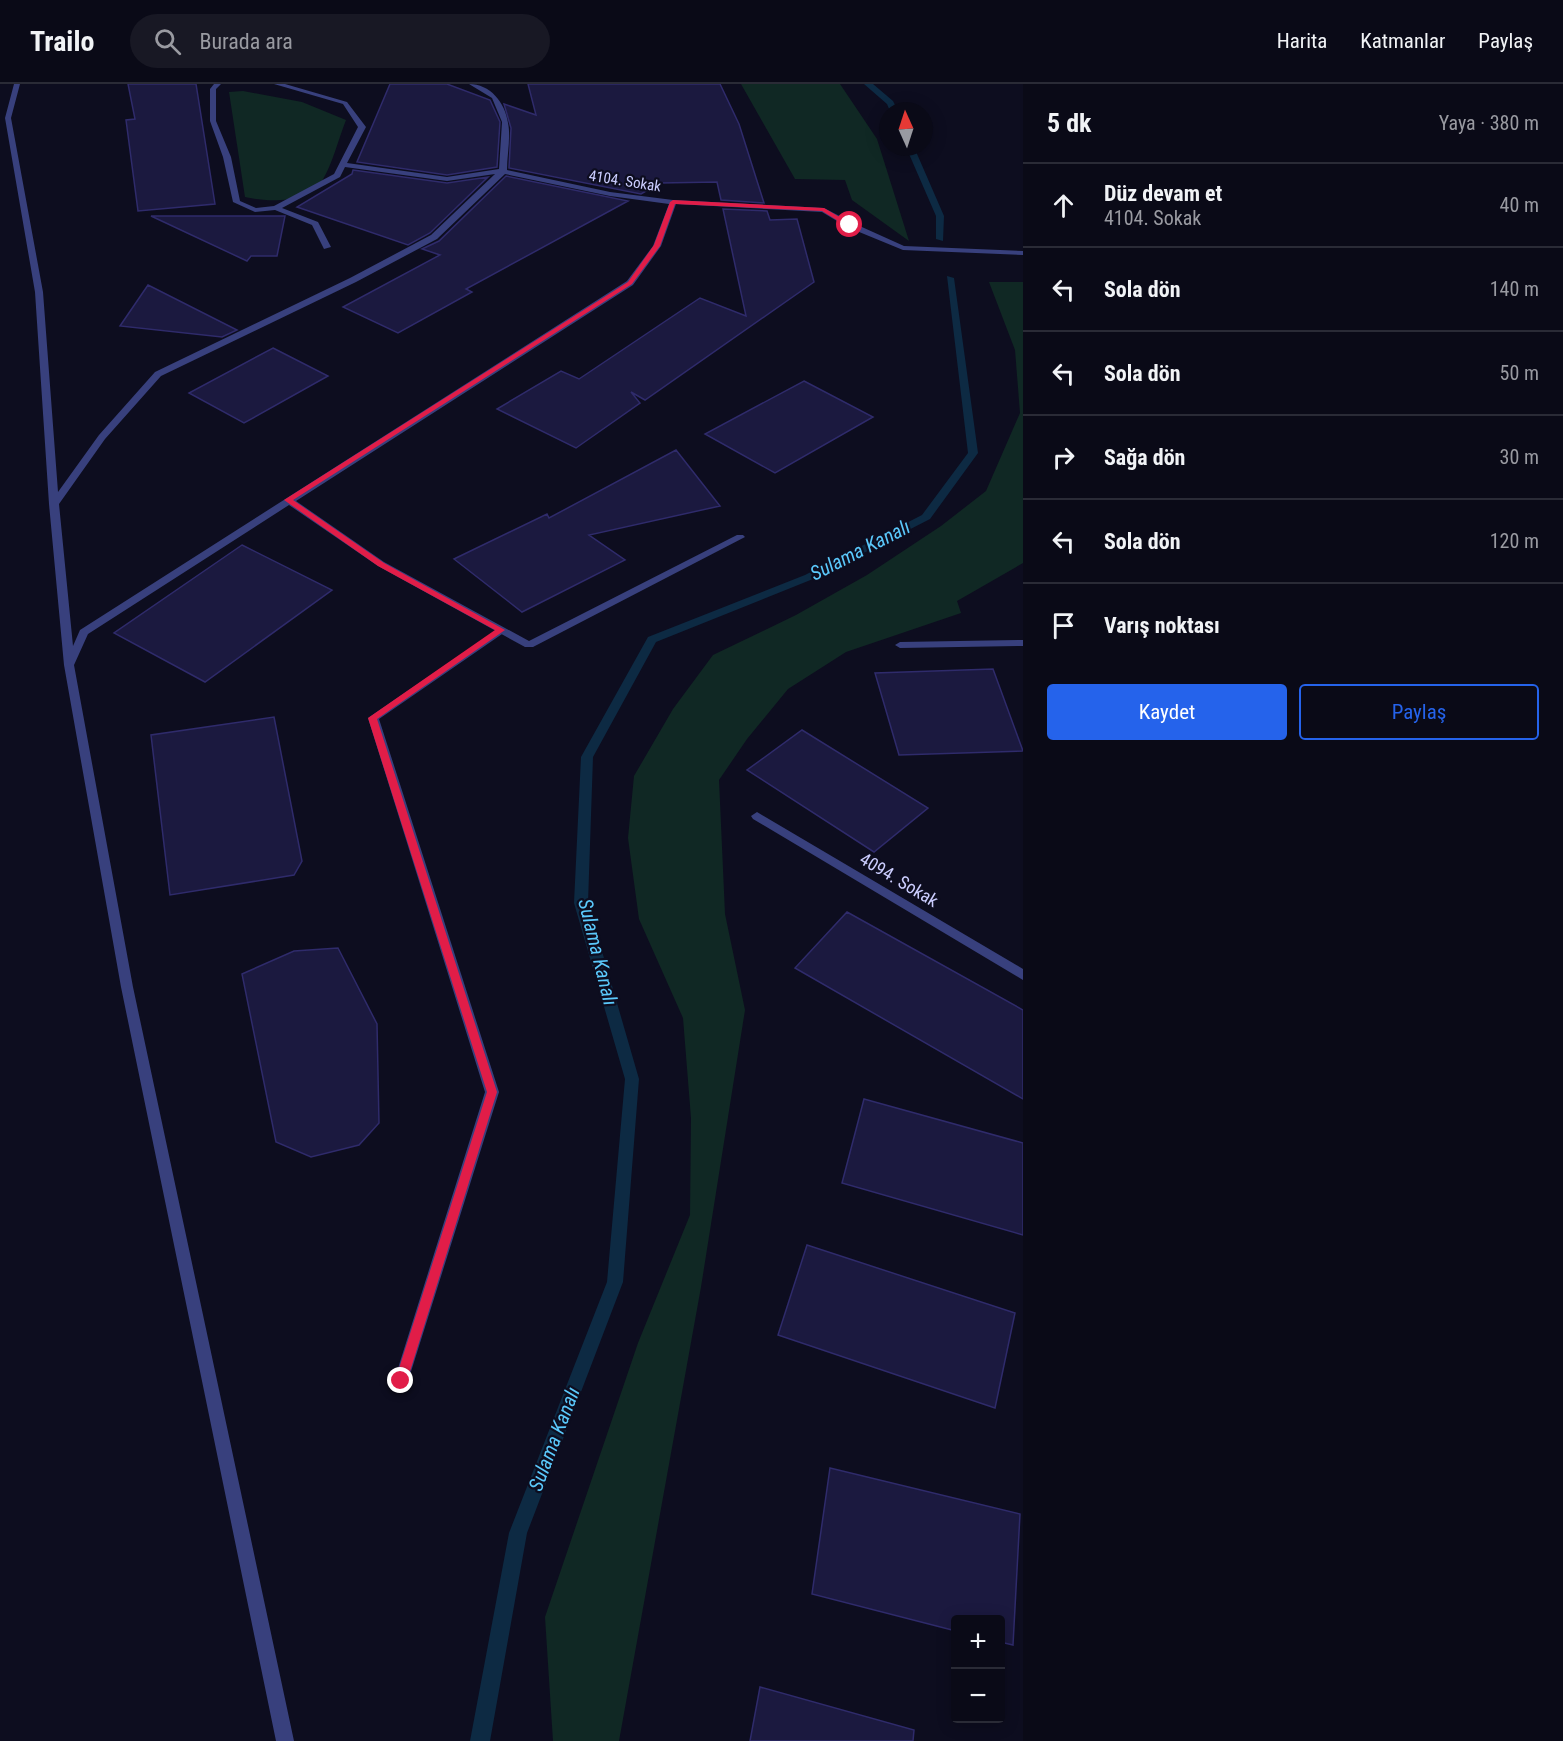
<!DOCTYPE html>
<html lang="tr">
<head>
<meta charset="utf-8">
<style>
	:root { --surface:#0a0a17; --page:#181824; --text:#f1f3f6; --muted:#999aa1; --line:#2a2b36; --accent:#2563eb }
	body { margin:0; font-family:"Roboto Condensed",sans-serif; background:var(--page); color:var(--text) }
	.controls { position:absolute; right:18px; bottom:18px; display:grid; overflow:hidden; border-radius:6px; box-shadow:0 3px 15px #0003 }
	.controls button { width:54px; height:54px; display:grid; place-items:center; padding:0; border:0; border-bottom:2px solid var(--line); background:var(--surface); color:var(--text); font:30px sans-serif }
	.compass { position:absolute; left:879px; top:18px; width:54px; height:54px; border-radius:50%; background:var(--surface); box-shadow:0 3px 15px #0003; rotate:357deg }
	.stop { position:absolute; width:18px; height:18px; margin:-14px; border:4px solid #e11d48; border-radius:50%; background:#fff }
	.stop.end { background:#e11d48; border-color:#fff; box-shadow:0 2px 6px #0008 }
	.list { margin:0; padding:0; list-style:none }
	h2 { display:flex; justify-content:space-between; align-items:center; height:78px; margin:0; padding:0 24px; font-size:26px }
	h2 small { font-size:20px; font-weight:400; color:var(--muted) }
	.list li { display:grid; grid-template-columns:39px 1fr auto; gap:18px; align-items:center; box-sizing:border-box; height:84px; padding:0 24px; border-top:2px solid var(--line) }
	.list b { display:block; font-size:22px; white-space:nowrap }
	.list p { margin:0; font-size:20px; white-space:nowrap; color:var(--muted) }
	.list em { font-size:20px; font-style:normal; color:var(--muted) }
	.actions { display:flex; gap:12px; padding:18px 24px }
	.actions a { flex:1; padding:14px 0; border:2px solid var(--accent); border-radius:6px; text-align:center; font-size:21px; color:var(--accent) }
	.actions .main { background:var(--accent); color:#fff }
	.icon { flex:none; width:33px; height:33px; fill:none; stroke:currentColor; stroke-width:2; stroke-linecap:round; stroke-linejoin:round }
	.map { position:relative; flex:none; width:1023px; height:1657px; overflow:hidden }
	header { display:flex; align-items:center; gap:36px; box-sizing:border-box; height:84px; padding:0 30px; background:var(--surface); border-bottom:2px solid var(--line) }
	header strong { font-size:28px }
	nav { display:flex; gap:33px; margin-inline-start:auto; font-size:21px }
	.search { width:420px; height:54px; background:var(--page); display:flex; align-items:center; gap:15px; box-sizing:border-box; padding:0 21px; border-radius:33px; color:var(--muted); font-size:22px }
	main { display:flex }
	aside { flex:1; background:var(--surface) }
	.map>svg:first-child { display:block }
	.green { fill:#102824 }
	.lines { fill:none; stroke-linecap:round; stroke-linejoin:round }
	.stream { fill:#0d2a43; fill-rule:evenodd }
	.building { fill:#1b193f; stroke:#2f2b6b; stroke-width:1.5 }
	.lane { fill:#38407d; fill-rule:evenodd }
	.street { fill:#38407d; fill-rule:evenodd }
	.route { fill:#e11d48 }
	.labels { text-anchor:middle; stroke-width:4.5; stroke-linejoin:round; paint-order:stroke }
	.far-street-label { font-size:15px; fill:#cbcdfe; stroke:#0d0d1f }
	.street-label { font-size:18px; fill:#cbcdfe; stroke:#0d0d1f }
	.water-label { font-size:20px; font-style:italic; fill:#5bc9fc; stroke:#0d0d1f }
</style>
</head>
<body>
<header>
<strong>Trailo</strong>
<div class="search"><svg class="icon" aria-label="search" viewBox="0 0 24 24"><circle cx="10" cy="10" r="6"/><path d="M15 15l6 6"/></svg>Burada ara</div>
<nav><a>Harita</a><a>Katmanlar</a><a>Paylaş</a></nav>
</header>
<main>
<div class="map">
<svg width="1023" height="1657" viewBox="0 0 1023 1657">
	<rect width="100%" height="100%" fill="#0d0d1f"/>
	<!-- green -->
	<path class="green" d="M741 0H840L877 55 909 157 852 116 845 96 795 95Z
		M243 7 302 18 346 36C338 56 333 79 322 97 309 120 266 118 245 113L229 8Z
		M989 198H1023V479L957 517 961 529 846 568 788 605 747 655 719 696 725 830 745 926 701 1203 619 1657H553L545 1533 638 1259 690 1131 691 1034 683 934 639 835 628 754 634 692 673 625 713 571 796 531 867 491 941 442 986 407 1020 329 1015 266Z"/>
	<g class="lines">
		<!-- stream -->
		<path class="stream" d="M864 0H873L893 17 898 27H890L887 20Z
			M906 63H914L944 132 943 157 936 155V132Z
			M947 192 954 194 978 369 930 435 813 495 656 558 593 673 588 819 639 995 623 1198 527 1449 490 1657H470L509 1449 607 1198 625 995 574 819 581 673 648 553 805 491 922 431 968 369Z"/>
	</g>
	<!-- building -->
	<path class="building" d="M128 0H196L215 120 138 127 126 36 135 35Z
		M390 0H447L490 16 500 38 497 83 447 91 357 78Z
		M528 0H720L739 40 764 119 721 116 717 98 660 99 641 110 509 84 511 44 504 20 536 31Z
		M353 86 447 99 488 93 430 149 408 161 297 123 352 90Z
		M506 92 628 117 466 205 472 208 398 249 343 223 440 171 422 165 439 157Z
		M723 125 767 127 770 136 797 135 814 198 645 316 631 308 640 319 576 364 497 325 561 287 579 295 700 214 746 232Z
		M151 132H285L277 172H251L247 177Z
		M148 201 237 246 222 253 120 242Z
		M273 264 328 292 244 339 189 309Z
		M804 297 873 333 775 389 705 350Z
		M676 366 720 422 589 451 625 476 522 528 454 475 547 430 549 434Z
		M242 461 332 506 205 598 114 549Z
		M993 585 1023 667 899 671 875 589Z
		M274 633 302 777 294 791 170 811 151 651Z
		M802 646 928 724 874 768 747 686Z
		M847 828 1023 926V1015L795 884Z
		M338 864 377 940 379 1039 359 1061 311 1073 276 1058 242 890 294 867Z
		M864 1015 1023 1059V1151L842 1099Z
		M807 1161 1015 1229 995 1324 778 1251Z
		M830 1384 1020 1430 1013 1561 1000 1558V1536H956V1547L812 1510Z
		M760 1603 914 1646 913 1657H750Z"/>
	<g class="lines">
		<!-- lane -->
		<path class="lane" d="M501 543 506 546 505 548 379 635 499 1008 408 1297 406 1302 401 1304 396 1302 394 1297 485 1008 368 634Z"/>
		<!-- street -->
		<path class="street" d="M14 0H20L11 34 43 208 58 408 99 351 155 288 350 194 431 151 495 90 447 97 345 83 340 93 282 124 318 138 331 163 324 165 312 141 275 126 255 128 233 118 223 73 210 37V5L214 0H221L216 5V37L231 73 240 117 256 124 274 122 334 90 358 43 343 20 274 0H285L347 18 366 43 347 79 447 93 499 85 502 38 492 14 469 0C490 0 505 18 508 39 511 53 507 71 507 86L610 108 673 116 824 124 853 139 904 162 1023 167V171L903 166 847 143 822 128 676 120 661 162 633 201 296 417 384 478 529 557 737 451H743L745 453 533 563H525L378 482 289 421 88 550 74 581 133 903 294 1657H276L121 903 64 581 49 420 35 208 5 34ZM505 90 610 112 669 120 653 162 627 197 80 546 73 562 59 420 105 355 161 292 356 198 437 155Z
			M1023 556V562L900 564 895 561 900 558Z
			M757 728 1023 885V896L753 735 751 732Z"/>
	</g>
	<!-- route -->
	<path class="route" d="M673 116 824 124 853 141 848 143 822 127 675 120 660 162 632 200 293 416 384 479 505 546 377 635 497 1008 407 1297 401 1303 395 1297 487 1008 368 634 495 546 378 482 284 416 628 198 654 161 670 118Z"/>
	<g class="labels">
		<!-- far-street labels -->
		<g class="far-street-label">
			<text transform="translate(625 97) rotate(9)" y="5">4104. Sokak</text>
		</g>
		<!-- street labels -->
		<g class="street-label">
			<text transform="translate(899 796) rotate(31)" y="6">4094. Sokak</text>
		</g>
		<!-- water labels -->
		<g class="water-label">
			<text transform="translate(860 466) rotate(-27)" y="7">Sulama Kanalı</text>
			<text transform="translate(598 868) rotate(76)" y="7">Sulama Kanalı</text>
			<text transform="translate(554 1355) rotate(-69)" y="7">Sulama Kanalı</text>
		</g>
	</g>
</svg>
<div class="controls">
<button>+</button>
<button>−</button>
</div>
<svg class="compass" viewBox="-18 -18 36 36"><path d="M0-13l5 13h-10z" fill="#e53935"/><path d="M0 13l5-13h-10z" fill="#999aa1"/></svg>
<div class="stop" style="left:850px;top:141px"></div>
<div class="stop end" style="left:401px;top:1297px"></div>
</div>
<aside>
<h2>5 dk<small>Yaya · 380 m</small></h2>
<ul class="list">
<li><svg class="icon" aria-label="ahead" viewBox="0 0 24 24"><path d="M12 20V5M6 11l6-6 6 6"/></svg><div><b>Düz devam et</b><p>4104. Sokak</p></div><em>40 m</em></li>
<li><svg class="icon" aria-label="left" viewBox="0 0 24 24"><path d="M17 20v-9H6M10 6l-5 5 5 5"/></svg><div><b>Sola dön</b></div><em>140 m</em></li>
<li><svg class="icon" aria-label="left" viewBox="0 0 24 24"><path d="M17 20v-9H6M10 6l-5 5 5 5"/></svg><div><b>Sola dön</b></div><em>50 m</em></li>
<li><svg class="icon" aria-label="right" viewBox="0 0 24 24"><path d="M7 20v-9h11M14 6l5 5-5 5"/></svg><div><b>Sağa dön</b></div><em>30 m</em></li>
<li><svg class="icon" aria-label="left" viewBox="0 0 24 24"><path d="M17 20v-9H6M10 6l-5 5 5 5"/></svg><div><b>Sola dön</b></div><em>120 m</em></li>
<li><svg class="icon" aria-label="arrive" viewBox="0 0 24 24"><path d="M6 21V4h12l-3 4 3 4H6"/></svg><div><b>Varış noktası</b></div></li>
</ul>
<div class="actions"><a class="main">Kaydet</a><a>Paylaş</a></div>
</aside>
</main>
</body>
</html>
